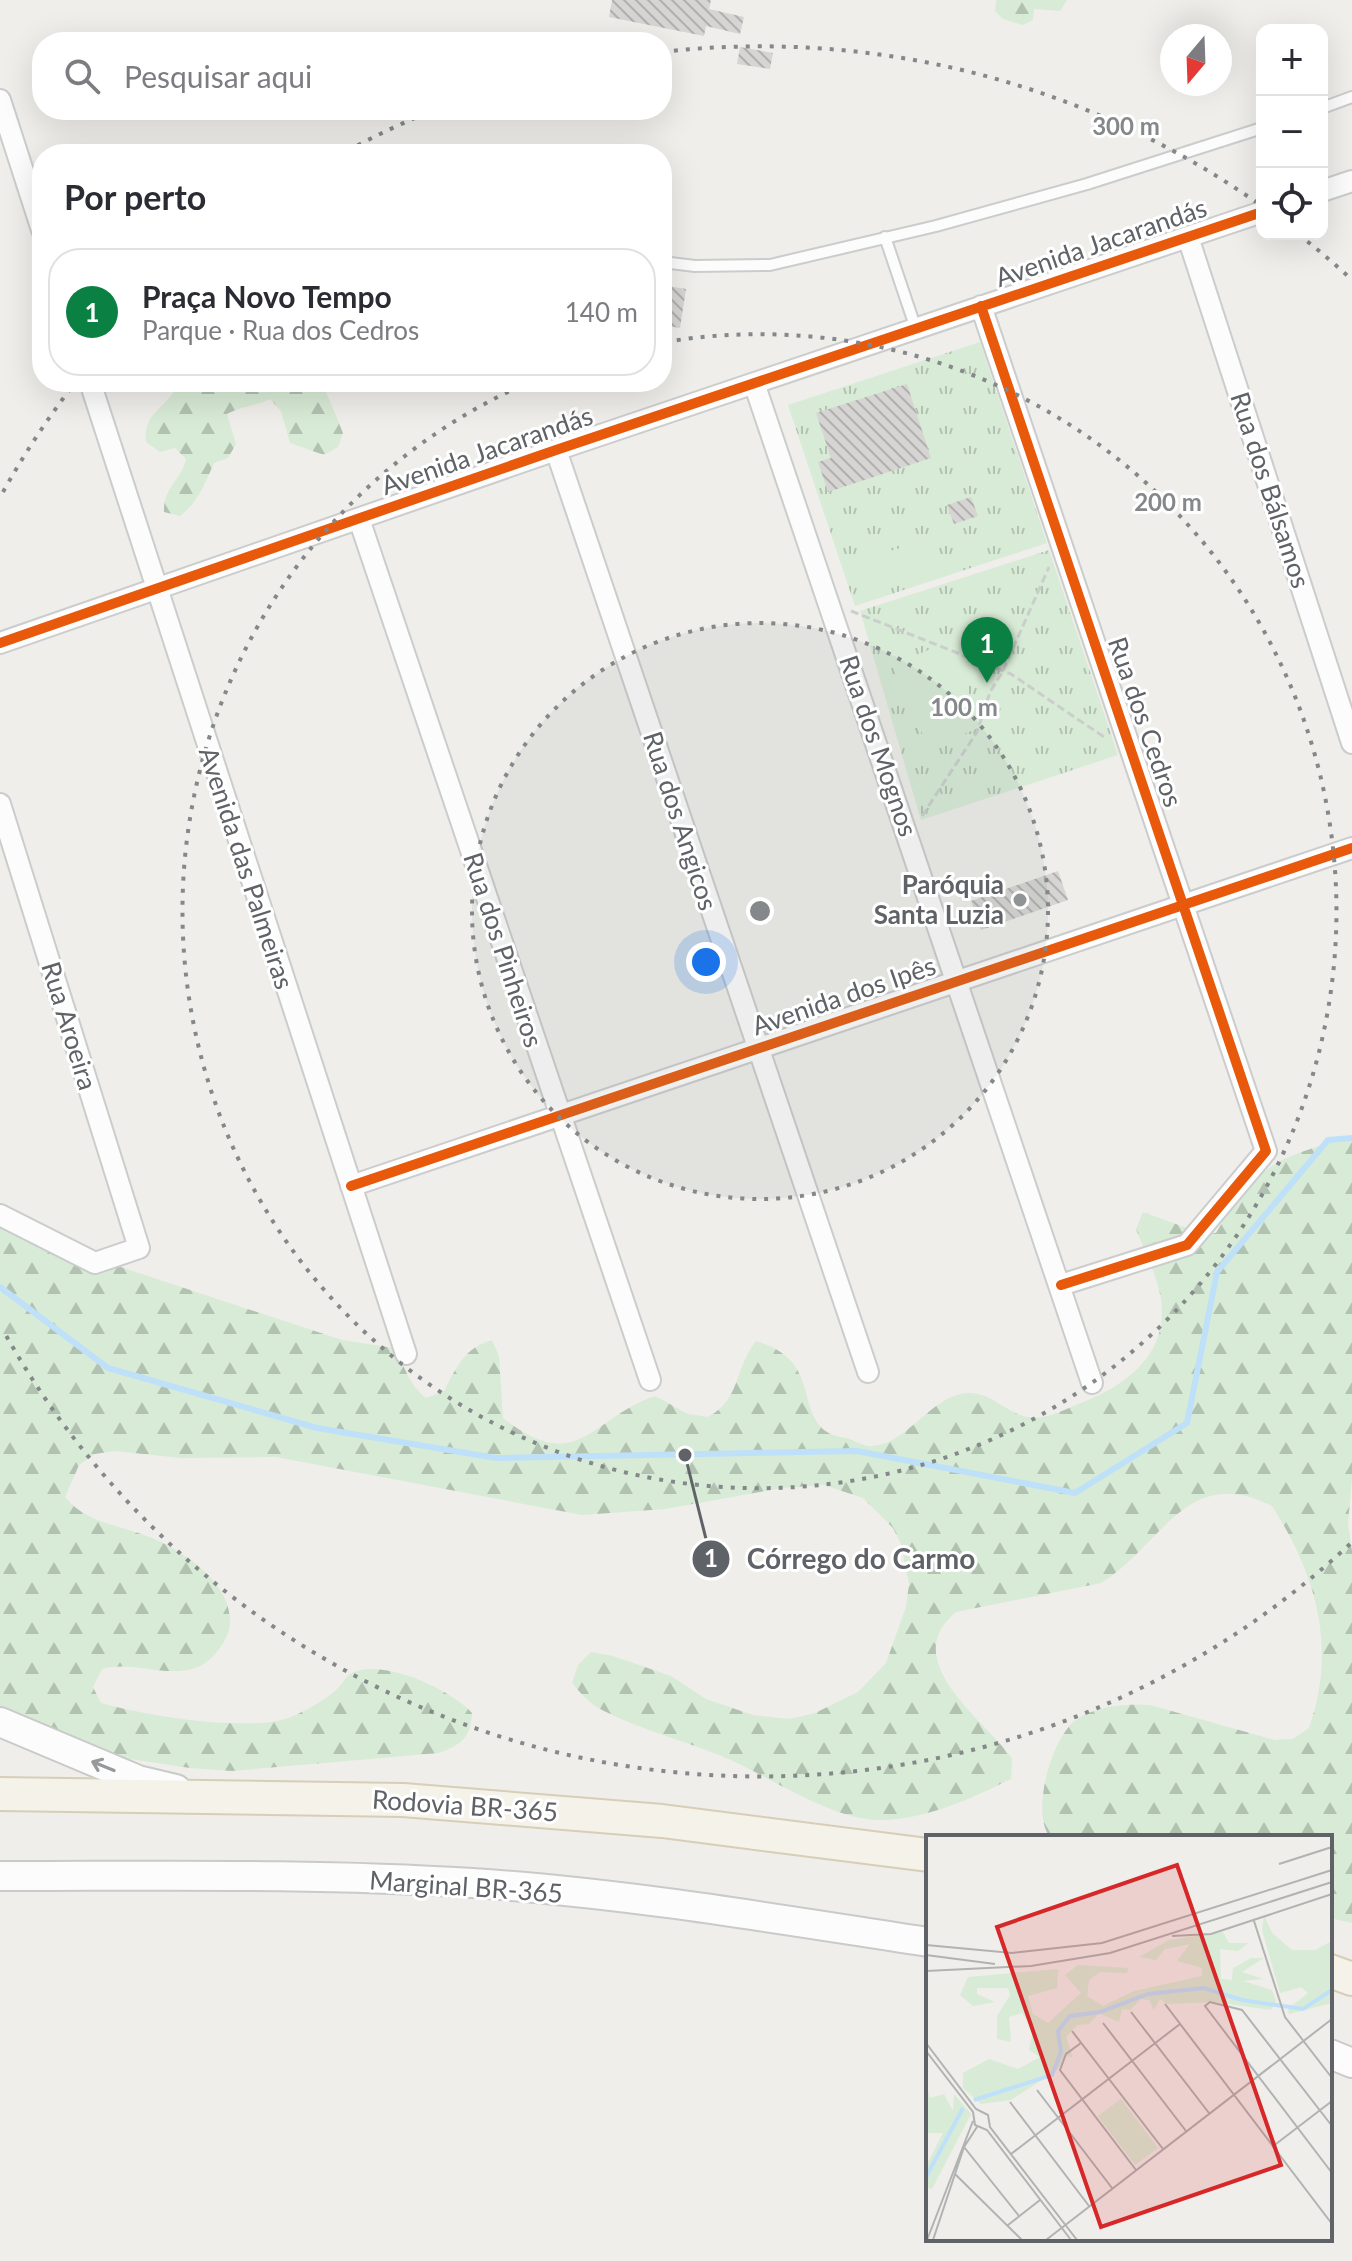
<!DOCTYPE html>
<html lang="pt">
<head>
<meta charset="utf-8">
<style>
	:root { --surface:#fff; --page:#f7f7f7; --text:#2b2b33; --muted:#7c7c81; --line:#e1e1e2; --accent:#0b8043 }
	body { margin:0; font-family:Lato,sans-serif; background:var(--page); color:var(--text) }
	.controls { position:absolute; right:24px; top:24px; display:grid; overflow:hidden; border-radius:16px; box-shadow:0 8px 32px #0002 }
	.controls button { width:72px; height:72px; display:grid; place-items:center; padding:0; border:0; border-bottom:2px solid var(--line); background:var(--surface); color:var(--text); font:40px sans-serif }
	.compass { position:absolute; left:1160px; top:24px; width:72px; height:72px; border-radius:50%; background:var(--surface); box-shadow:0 8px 32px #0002; rotate:199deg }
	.you { position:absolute; left:706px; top:962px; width:28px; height:28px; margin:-20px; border:6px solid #fff; border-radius:50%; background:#1a73e8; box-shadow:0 0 0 12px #1a73e833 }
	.badge { display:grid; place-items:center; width:52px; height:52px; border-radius:50%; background:var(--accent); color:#fff; font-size:26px; font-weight:700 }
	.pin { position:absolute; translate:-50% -66px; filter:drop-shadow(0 2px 4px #0008) }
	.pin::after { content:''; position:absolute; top:42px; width:28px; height:24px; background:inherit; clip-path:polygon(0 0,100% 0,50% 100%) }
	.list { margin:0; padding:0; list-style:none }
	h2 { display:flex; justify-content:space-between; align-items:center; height:104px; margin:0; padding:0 32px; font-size:34px }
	h2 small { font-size:26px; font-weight:400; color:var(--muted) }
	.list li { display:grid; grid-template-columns:52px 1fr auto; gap:24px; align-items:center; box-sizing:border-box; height:128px; margin:0 16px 16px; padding:0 16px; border:2px solid var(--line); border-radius:32px }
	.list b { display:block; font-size:30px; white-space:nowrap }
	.list p { margin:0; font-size:26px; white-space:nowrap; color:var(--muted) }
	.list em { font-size:26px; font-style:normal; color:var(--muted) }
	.icon { flex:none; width:44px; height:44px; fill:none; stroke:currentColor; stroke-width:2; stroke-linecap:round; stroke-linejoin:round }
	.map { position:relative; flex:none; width:1352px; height:2261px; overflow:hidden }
	.search { position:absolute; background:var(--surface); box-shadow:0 8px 32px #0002; left:32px; top:32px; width:640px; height:88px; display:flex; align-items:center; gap:20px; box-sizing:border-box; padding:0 28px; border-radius:32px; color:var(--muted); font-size:30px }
	.panel { position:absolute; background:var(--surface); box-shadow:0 8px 32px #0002; left:32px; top:144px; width:640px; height:248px; border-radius:32px }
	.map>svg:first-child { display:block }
	.grass { fill:url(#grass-tufts) }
	.forest { fill:url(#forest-firs) }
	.pitch { fill:#d8ebd6 }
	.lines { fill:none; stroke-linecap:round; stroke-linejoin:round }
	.stream { stroke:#bfe0f9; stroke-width:6 }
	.building { fill:url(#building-back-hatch) }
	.lane-casing { stroke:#cbcccc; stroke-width:14 }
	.street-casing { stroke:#cbcccc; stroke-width:24 }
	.secondary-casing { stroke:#cacacb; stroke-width:32 }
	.primary-casing { stroke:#d7ceb8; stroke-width:36 }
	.path { stroke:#cacfcc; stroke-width:3; stroke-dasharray:8 4; stroke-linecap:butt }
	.lane { stroke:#fdfcfc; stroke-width:10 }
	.street { stroke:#fdfcfc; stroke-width:20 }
	.secondary { stroke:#fdfcfc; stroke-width:28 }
	.primary { stroke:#f4f2e9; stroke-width:32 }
	.cycleway-casing { stroke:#fff; stroke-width:15 }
	.cycleway { stroke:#e8590c; stroke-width:10 }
	.oneway { stroke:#96999c }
	.ring { fill:none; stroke:#84888a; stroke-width:4; stroke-dasharray:4 8 }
	.poi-dot { fill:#919496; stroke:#fff; stroke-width:3 }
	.labels { text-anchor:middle; stroke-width:6; stroke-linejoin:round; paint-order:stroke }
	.street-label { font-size:26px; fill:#5f6368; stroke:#fff }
	.poi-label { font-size:26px; font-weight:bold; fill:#5f6368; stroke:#fff; text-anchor:end }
	.inset-river { fill:none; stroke:#bfe0f9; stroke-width:4 }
	.inset-road { fill:none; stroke:#b1b2b2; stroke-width:2 }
	.view { fill:#d62828; fill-opacity:0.15; stroke:#d62828; stroke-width:4 }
	.inset-edge { fill:none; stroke:#5f6368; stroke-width:4 }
	.centre { fill:#84888a; stroke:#fff; stroke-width:4 }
	.ring-label { font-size:24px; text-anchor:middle; font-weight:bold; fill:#84888a; stroke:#fff; stroke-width:6; stroke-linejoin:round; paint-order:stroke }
	.leader { fill:none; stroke:#5f6368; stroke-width:3 }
	.callout-dot { fill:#5f6368; stroke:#fff; stroke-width:3 }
	.mark-label { font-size:24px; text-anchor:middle; font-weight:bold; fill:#fff }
	.callout-label { font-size:28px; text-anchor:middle; font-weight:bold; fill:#5f6368; stroke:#fff; stroke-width:6; stroke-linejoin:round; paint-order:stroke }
</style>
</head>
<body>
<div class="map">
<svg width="1352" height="2261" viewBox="0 0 1352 2261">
	<defs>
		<pattern id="grass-tufts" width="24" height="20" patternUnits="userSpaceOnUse" patternTransform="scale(2)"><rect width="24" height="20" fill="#d8ebd6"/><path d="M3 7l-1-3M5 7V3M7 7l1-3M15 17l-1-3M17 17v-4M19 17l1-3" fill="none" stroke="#b2c2b1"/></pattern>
		<pattern id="forest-firs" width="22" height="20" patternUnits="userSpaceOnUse" patternTransform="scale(2)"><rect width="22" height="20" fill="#d8ebd6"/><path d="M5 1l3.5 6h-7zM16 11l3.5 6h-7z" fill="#b2c2b1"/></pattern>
		<pattern id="building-back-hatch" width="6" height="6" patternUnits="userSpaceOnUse" patternTransform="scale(2)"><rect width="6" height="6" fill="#d6d5d3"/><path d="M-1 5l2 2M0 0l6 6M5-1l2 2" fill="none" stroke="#b1b0af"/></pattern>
	</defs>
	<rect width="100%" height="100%" fill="#efeeea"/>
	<!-- grass -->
	<path class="grass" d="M980 342 1047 543 855 606 788 405Z
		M1049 550 1118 755 921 820 860 611Z"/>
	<!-- forest -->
	<path class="forest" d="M996 0H1067L1060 11 1034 9 1033 20 1023 25 1003 19 995 11Z
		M173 382H230L234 390 247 382H322L343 433 338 447 324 455 290 443 281 411 270 399C256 406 241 406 227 414L236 444 228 458 214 463C204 485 199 501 180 516L164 512C163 487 181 481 186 459L175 448 160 452 146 442C143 415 161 411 175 390Z
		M1352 1136V1477L1348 1524 1352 1551V1923L1330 1918V1837H1050C1030 1812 1052 1736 1077 1719 1097 1706 1128 1703 1150 1705L1275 1740 1293 1739 1309 1728C1337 1648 1317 1576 1272 1506 1186 1463 1163 1545 1101 1583L956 1612C897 1660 983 1719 1012 1758L1011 1779C972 1798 928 1819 883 1820 834 1822 769 1776 724 1757 685 1741 642 1730 604 1711 590 1704 581 1694 572 1683L578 1665 591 1652 613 1656 671 1676 706 1699 753 1715 790 1719 815 1713 858 1692 886 1663 906 1607 909 1584 901 1544 893 1528 863 1498 824 1485 782 1488 665 1509 582 1515 276 1457 181 1458 115 1451 95 1454 79 1465 65 1497C87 1524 121 1525 152 1538 186 1552 238 1588 229 1630 225 1644 211 1662 198 1667 165 1679 135 1660 102 1669L93 1687 101 1703C148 1716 230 1729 278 1721 296 1717 323 1702 337 1689 341 1685 345 1679 349 1675 378 1655 452 1690 472 1713 471 1737 461 1745 439 1753L232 1771 190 1768 110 1756 0 1722V1216L63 1248 342 1340 394 1348C405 1366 409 1385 426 1398L444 1391C457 1367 464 1348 492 1340L499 1356 503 1418C578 1477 589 1419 655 1396L688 1414 708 1417C741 1399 734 1369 756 1341 821 1360 795 1409 827 1432 832 1436 843 1437 850 1439 856 1442 866 1447 873 1446 907 1443 928 1401 961 1394 989 1388 1004 1413 1028 1417 1047 1421 1069 1407 1086 1401 1135 1381 1175 1345 1158 1286 1153 1266 1143 1248 1136 1229L1143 1212 1198 1232 1216 1233C1258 1162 1276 1159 1352 1136Z"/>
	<!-- pitch -->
	<path class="pitch" d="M930 539 940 572 867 594 857 561Z
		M946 642 983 726 929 749 892 666Z"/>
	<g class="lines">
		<!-- stream -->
		<path class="stream" d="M0 1287 108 1368 317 1428 496 1458 857 1451 1075 1493 1187 1423 1217 1272 1328 1140 1352 1138"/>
	</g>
	<!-- building -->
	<path class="building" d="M612 0H711L709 9 744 17 740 34 706 26 704 36 609 17Z
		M740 47 773 53 770 69 737 64Z
		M662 285 686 289 680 328 662 325Z
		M907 384 931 458 828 492 818 462 831 458 816 413Z
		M971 497 978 516 954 524 947 505Z
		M1058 871 1068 900 981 930 971 901Z"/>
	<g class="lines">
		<defs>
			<path id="lane" d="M1322 108 1352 97
				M885 237 916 329
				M662 262 695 266 770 265 936 226 1087 184 1262 128"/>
			<path id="street" d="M0 100 42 230
				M1322 191 1352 181
				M1188 237 1352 743
				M981 306 1266 1151 1187 1245 1061 1285
				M90 382 406 1354
				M754 383 1092 1383
				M556 450 868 1372
				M359 519 650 1380
				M0 643 556 450 1262 212
				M0 804 139 1248 95 1263 0 1215
				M351 1186 1352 848"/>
			<path id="secondary" d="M0 1722 138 1780 176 1789
				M0 1876C157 1876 315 1873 472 1883 625 1893 777 1919 928 1942
				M1330 2054 1352 2063"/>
			<path id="primary" d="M0 1794 403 1800 662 1821 928 1855
				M1330 1971 1352 1979"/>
		</defs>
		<!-- lane casing -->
		<use href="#lane" class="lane-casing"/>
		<!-- street casing -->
		<use href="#street" class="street-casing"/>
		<!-- secondary casing -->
		<use href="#secondary" class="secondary-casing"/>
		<!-- primary casing -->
		<use href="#primary" class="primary-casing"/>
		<!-- path -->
		<path class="path" d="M851 611 1011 674 1104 737
			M922 816 977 732 990 692 1003 671 1049 567"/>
		<!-- lane -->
		<use href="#lane" class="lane"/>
		<!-- street -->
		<use href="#street" class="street"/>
		<!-- secondary -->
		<use href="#secondary" class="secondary"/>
		<!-- primary -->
		<use href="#primary" class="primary"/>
		<defs>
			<path id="cycleway" d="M981 306 1266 1151 1187 1245 1061 1285
				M0 643 556 450 1262 212
				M351 1186 1352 848"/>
		</defs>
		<!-- cycleway casing -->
		<use href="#cycleway" class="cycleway-casing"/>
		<!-- cycleway -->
		<use href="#cycleway" class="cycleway"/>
	</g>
	<!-- one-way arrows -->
	<defs><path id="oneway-shaft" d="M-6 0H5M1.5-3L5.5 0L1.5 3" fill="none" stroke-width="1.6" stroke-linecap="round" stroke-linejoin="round" transform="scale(2)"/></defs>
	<use class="oneway" href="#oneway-shaft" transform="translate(103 1766) rotate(-158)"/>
	<!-- distance rings -->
	<circle cx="760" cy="911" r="288" fill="#84888a" fill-opacity=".12"/>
	<g class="ring">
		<circle cx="760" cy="911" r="288"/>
		<path d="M665 342A577 577 0 1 1 525 384"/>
		<path d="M1350 1544A865 865 0 0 1 3 1330M3 492A865 865 0 0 1 74 384M347 151A865 865 0 0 1 429 112M662 52A865 865 0 0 1 1256 202M1298 234A865 865 0 0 1 1350 278"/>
	</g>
	<!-- markers -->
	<circle class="poi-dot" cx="1020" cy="900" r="8"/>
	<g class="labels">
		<!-- street labels -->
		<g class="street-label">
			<text transform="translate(1101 243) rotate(-19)" y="9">Avenida Jacarandás</text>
			<text transform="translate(487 451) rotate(-19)" y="9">Avenida Jacarandás</text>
			<text transform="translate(1270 490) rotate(72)" y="9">Rua dos Bálsamos</text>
			<text transform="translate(1145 722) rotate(71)" y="9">Rua dos Cedros</text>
			<text transform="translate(878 746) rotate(71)" y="9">Rua dos Mognos</text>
			<text transform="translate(680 821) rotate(72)" y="9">Rua dos Angicos</text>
			<text transform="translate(246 868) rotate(72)" y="9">Avenida das Palmeiras</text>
			<text transform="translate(503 950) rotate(72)" y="9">Rua dos Pinheiros</text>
			<text transform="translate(844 996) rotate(-19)" y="9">Avenida dos Ipês</text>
			<text transform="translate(69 1026) rotate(73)" y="9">Rua Aroeira</text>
			<text transform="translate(465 1806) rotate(4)" y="9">Rodovia BR-365</text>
			<text transform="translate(466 1887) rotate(4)" y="9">Marginal BR-365</text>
		</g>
		<!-- poi labels -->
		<g class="poi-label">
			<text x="1004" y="894">Paróquia<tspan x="1004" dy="30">Santa Luzia</tspan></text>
		</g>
	</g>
	<!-- overview -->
	<g transform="translate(926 1835)">
		<rect width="406" height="406" fill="#efeeea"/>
		<path d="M195 264 232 313 209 330 172 281Z" fill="#d8ebd6"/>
		<path d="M338 80 346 98 366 115H389L406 106V168L363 179 362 174 382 158 375 152 354 158 336 95ZM297 97 303 108H322L312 116 294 114 295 144 306 145 307 133 325 123H338L316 137 337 144 317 146 346 155 350 166 345 175 289 167 241 169 234 164 228 175 223 165 215 164 204 175 196 174 193 187 173 178 163 189 151 190 140 202 147 222 139 221 131 235 85 265 55 269 37 253V238L63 224 92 234 114 222 103 215 107 195 96 178 83 182 85 207 71 204V181L84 160 82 153H51V159L69 167 47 171 34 160 42 142 132 134 131 153 102 161 107 179 122 188 155 158 139 140 152 130 202 133 201 138 174 137 163 145 161 161 177 171 208 156 276 141V133L251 126 264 109 239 114 230 125 213 122 243 105ZM0 250 4 263 18 259 27 276 28 259 45 279 6 354 0 352V331L17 298H0Z" fill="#d8ebd6"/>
		<path class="inset-river" d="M48 265 126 240 135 217 132 196 144 181 174 177 222 159 278 153 316 165 377 174 406 155M0 342 37 273"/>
		<path class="inset-road" d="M353 29 406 12M328 86 359 182 406 243M246 101 285 99 406 59M0 110 86 118 176 108 406 35M0 120 69 129M0 136 105 131 184 118 406 47M239 169 406 389M205 177 283 278M177 188 260 296M146 196 237 314M0 208 50 274 62 280 64 292 151 405M155 208 140 219 134 235 210 335M0 216 47 277 49 290 61 295 145 405M111 255 186 353M84 267 163 371M406 291 316 175 284 167 279 171 406 338M38 312 93 381M346 312 406 266M85 319 254 189M29 339 96 405M82 390 114 365M1 405 47 286M7 405 38 312 51 292M120 405 406 184"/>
		<path class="view" d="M251 30 355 330 175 392 71 92Z"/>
		<rect width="406" height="406" class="inset-edge"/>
	</g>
	<circle cx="760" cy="911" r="12" class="centre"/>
	<g class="ring-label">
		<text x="1126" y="135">300 m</text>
		<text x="1168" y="511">200 m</text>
		<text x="964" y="716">100 m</text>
	</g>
	<!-- callouts -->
	<path class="leader" d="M685 1455L711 1559"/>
	<g class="callout-dot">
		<circle cx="685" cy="1455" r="8"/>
		<circle cx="711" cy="1559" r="20"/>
	</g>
	<g class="mark-label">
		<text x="711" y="1567">1</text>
	</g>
	<g class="callout-label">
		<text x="861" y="1569">Córrego do Carmo</text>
	</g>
</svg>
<div class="controls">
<button>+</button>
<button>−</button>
<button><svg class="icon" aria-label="locate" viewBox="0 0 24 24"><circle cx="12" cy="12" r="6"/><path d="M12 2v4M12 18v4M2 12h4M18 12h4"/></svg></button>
</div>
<svg class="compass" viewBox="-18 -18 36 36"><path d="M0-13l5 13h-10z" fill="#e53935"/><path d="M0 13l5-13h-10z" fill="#7c7c81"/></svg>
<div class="you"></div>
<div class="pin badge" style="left:987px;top:683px">1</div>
<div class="search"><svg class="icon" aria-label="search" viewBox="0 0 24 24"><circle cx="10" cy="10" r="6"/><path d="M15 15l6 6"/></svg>Pesquisar aqui</div>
<section class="panel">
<h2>Por perto<small></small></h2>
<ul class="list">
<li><span class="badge">1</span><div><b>Praça Novo Tempo</b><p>Parque · Rua dos Cedros</p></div><em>140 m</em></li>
</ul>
</section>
</div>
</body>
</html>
